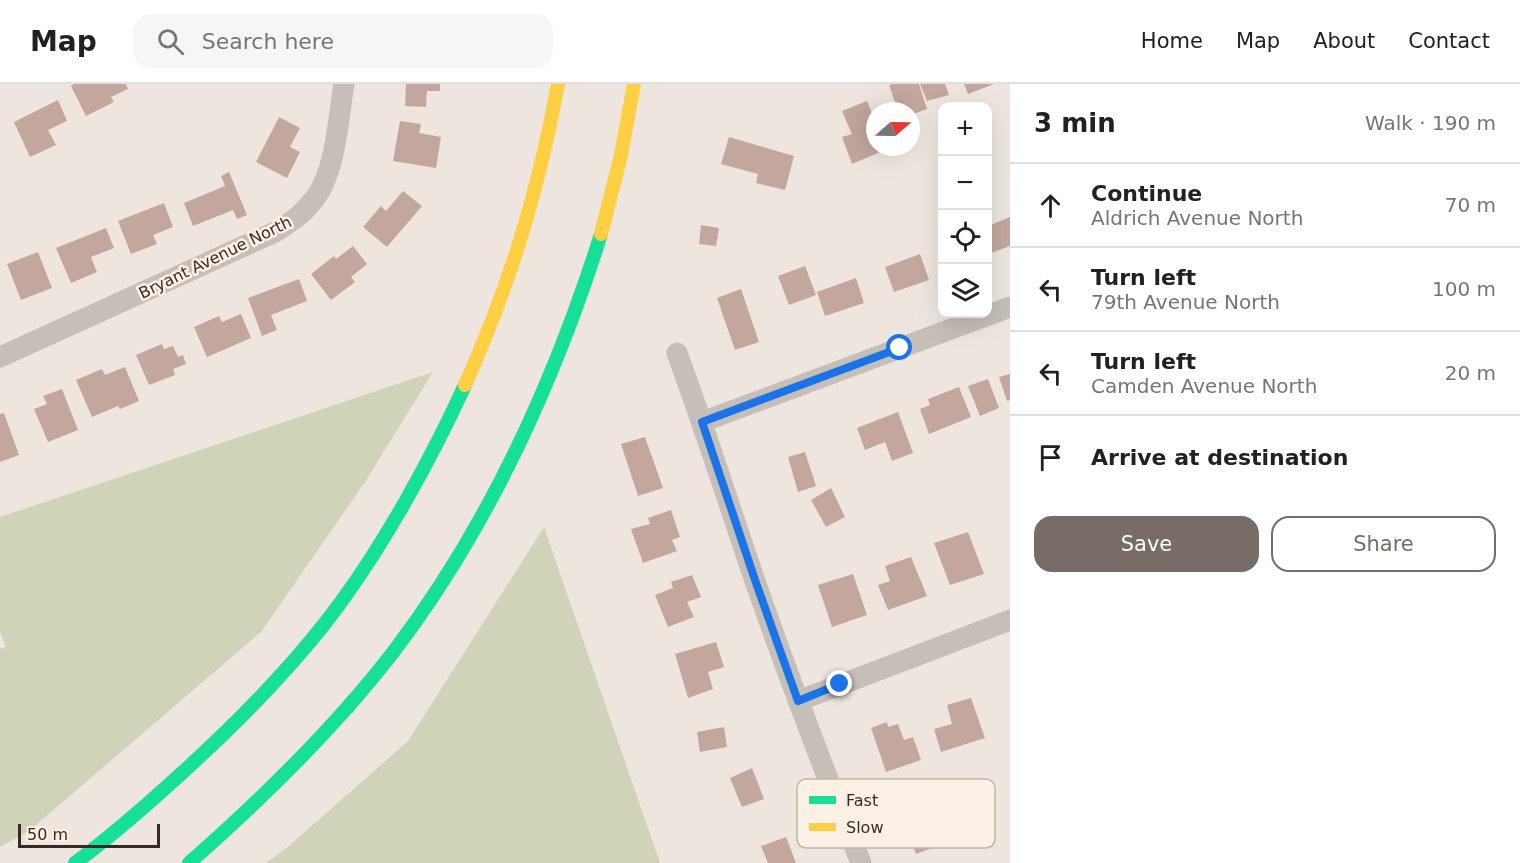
<!DOCTYPE html>
<html lang="en">
<head>
<meta charset="utf-8">
<style>
	:root { --surface:#fff; --page:#f6f6f6; --text:#202124; --muted:#757577; --line:#e0e0e0; --accent:#776c66 }
	body { margin:0; font-family:"DejaVu Sans",sans-serif; background:var(--page); color:var(--text) }
	.controls { position:absolute; right:18px; top:18px; display:grid; overflow:hidden; border-radius:12px; box-shadow:0 6px 24px #0002 }
	.controls button { width:54px; height:54px; display:grid; place-items:center; padding:0; border:0; border-bottom:2px solid var(--line); background:var(--surface); color:var(--text); font:30px sans-serif }
	.compass { position:absolute; left:866px; top:18px; width:54px; height:54px; border-radius:50%; background:var(--surface); box-shadow:0 6px 24px #0002; rotate:70deg }
	.scale { position:absolute; left:18px; bottom:15px; width:142px; box-sizing:border-box; padding-left:6px; border:3px solid #372a26; border-top:0; font-size:16px; line-height:21px; white-space:nowrap; color:#372a26; -webkit-text-stroke:4px #fbf0e5; paint-order:stroke }
	.stop { position:absolute; width:18px; height:18px; margin:-14px; border:4px solid #1a73e8; border-radius:50%; background:#fff }
	.stop.end { background:#1a73e8; border-color:#fff; box-shadow:0 2px 6px #0008 }
	.list { margin:0; padding:0; list-style:none }
	h2 { display:flex; justify-content:space-between; align-items:center; height:78px; margin:0; padding:0 24px; font-size:26px }
	h2 small { font-size:20px; font-weight:400; color:var(--muted) }
	.list li { display:grid; grid-template-columns:39px 1fr auto; gap:18px; align-items:center; box-sizing:border-box; height:84px; padding:0 24px; border-top:2px solid var(--line) }
	.list b { display:block; font-size:22px; white-space:nowrap }
	.list p { margin:0; font-size:20px; white-space:nowrap; color:var(--muted) }
	.list em { font-size:20px; font-style:normal; color:var(--muted) }
	.actions { display:flex; gap:12px; padding:18px 24px }
	.actions a { flex:1; padding:14px 0; border:2px solid var(--accent); border-radius:18px; text-align:center; font-size:21px; color:var(--accent) }
	.actions .main { background:var(--accent); color:#fff }
	.icon { flex:none; width:33px; height:33px; fill:none; stroke:currentColor; stroke-width:2; stroke-linecap:round; stroke-linejoin:round }
	.map { position:relative; flex:none; width:1010px; height:779px; overflow:hidden }
	header { display:flex; align-items:center; gap:36px; box-sizing:border-box; height:84px; padding:0 30px; background:var(--surface); border-bottom:2px solid var(--line) }
	header strong { font-size:28px }
	nav { display:flex; gap:33px; margin-inline-start:auto; font-size:21px }
	.search { width:420px; height:54px; background:var(--page); display:flex; align-items:center; gap:15px; box-sizing:border-box; padding:0 21px; border-radius:18px; color:var(--muted); font-size:22px }
	main { display:flex }
	aside { flex:1; background:var(--surface) }
	.map>svg:first-child { display:block }
	.green { fill:#d0d3b7 }
	.building { fill:#c3a79e }
	.lines { fill:none; stroke-linecap:round; stroke-linejoin:round }
	.street { stroke:#c6beb8; stroke-width:21 }
	.fast { stroke:#16e098; stroke-width:14 }
	.slow { stroke:#ffcf43; stroke-width:14 }
	.route { stroke:#1a73e8; stroke-width:8 }
	.labels { text-anchor:middle; stroke-width:5; stroke-linejoin:round; paint-order:stroke }
	.street-label { font-size:16px; fill:#372a26; stroke:#fbf0e5 }
	.key { fill:#fbf0e5; stroke:#c0b5ac; stroke-width:1.5 }
	.key-label { font-size:16px; fill:#372a26 }
</style>
</head>
<body>
<header>
<strong>Map</strong>
<div class="search"><svg class="icon" aria-label="search" viewBox="0 0 24 24"><circle cx="10" cy="10" r="6"/><path d="M15 15l6 6"/></svg>Search here</div>
<nav><a>Home</a><a>Map</a><a>About</a><a>Contact</a></nav>
</header>
<main>
<div class="map">
<svg width="1010" height="779" viewBox="0 0 1010 779">
	<rect width="100%" height="100%" fill="#eee6de"/>
	<!-- green -->
	<path class="green" d="M433 288 365 398 261 548 29 747 0 763V565L6 563 0 548V433Z
		M544 443 660 779H266L290 761 408 657Z"/>
	<!-- building -->
	<path class="building" d="M74 0H126L128 5 111 13 114 18 86 32 71 2Z
		M406 0H440V7H427L426 23 405 22Z
		M893 0H919L927 25 911 31V27H898L889 1Z
		M920 0H945L949 11 927 17Z
		M964 0H994L968 10Z
		M58 16 67 37 48 46 56 61 30 73 14 38Z
		M867 17 875 37V63H886L887 65 852 80 842 53 852 50 842 27Z
		M279 33 300 44 290 63 300 68 287 94 256 78Z
		M400 37 421 40 419 49 441 53 436 84 393 77Z
		M729 53 794 72 785 106 756 99 758 90 721 80Z
		M229 88 247 131 237 135 233 126 193 142 184 119 225 102 221 92Z
		M403 107 422 122 387 163 363 143 381 122 386 127Z
		M164 119 173 143 153 151 157 160 131 170 118 137Z
		M1010 133V162L988 170V142Z
		M701 141 719 144 716 162 699 160Z
		M106 144 114 164 91 173 97 188 71 199 56 164Z
		M353 162 367 180 351 193 355 198 331 216 311 190 334 172 336 175Z
		M38 168 52 204 21 216 7 180Z
		M920 170 929 196 894 208 885 183Z
		M805 182 816 211 789 221 778 192Z
		M856 194 864 219 825 232 817 208Z
		M299 195 307 217 271 231 277 246 262 252 248 214Z
		M741 205 759 258 735 266 717 214Z
		M241 230 251 254 207 273 194 243 219 232 222 238Z
		M162 260 164 265 173 262 178 273 183 271 186 280 173 285 175 291 149 301 136 271Z
		M125 283 139 317 120 325 118 322 92 333 76 296 102 285 105 291Z
		M1010 290V316L1007 317 999 293Z
		M988 295 999 324 980 332 968 302Z
		M959 303 971 333 929 350 920 325 930 321 928 315Z
		M62 305 78 346 48 358 34 325 47 320 43 312Z
		M898 328 913 369 892 377 885 358 865 366 857 344Z
		M4 329 19 371 0 378V330Z
		M645 353 663 404 638 412 621 360Z
		M805 368 816 402 798 408 788 373Z
		M831 404 845 433 826 443 811 416Z
		M671 426 680 453 672 456 677 467 643 479 631 445 650 440 648 434Z
		M968 448 984 490 950 501 934 459Z
		M911 473 927 512 888 526 878 501 890 497 885 482Z
		M853 490 867 531 832 543 818 501Z
		M692 491 701 513 687 518 694 533 668 543 655 511 673 504 671 498Z
		M716 558 724 583 708 588 713 605 688 614 675 570Z
		M971 614 985 654 941 668 934 645 952 640 947 621Z
		M887 638 888 643 898 640 904 656 913 653 921 676 886 688 871 644Z
		M724 643 727 663 700 668 697 648Z
		M752 684 764 715 742 723 730 694Z
		M939 714 954 756 916 770 907 745 919 740 913 723Z
		M786 753 796 779H768L761 762Z"/>
	<g class="lines">
		<!-- street -->
		<path class="street" d="M677 269C705 345 729 421 755 497 788 592 824 686 861 779
			M0 273 275 148C289 139 301 132 311 119 336 92 338 35 344 0
			M702 338 1010 223
			M798 617 1010 536"/>
		<!-- fast -->
		<path class="fast" d="M75 779C113 751 148 720 183 688 240 636 295 581 341 518 387 455 432 373 465 301
			M189 779C263 714 334 645 394 567 489 442 554 299 601 150"/>
		<!-- slow -->
		<path class="slow" d="M601 150 621 71 634 0
			M465 301C510 200 538 109 558 0"/>
	</g>
	<g class="lines">
		<!-- route -->
		<path class="route" d="M840 600 798 617 755 496 702 338 900 264"/>
	</g>
	<g class="labels">
		<!-- street labels -->
		<g class="street-label">
			<text transform="translate(215 173) rotate(-26)" y="6">Bryant Avenue North</text>
		</g>
	</g>
	<!-- legend -->
	<rect x="797" y="695" width="198" height="69" rx="9" class="key"/>
	<rect x="809" y="712" width="27" height="8" fill="#16e098"/>
	<rect x="809" y="739" width="27" height="8" fill="#ffcf43"/>
	<g class="key-label">
		<text x="846" y="722">Fast</text>
		<text x="846" y="749">Slow</text>
	</g>
</svg>
<div class="controls">
<button>+</button>
<button>−</button>
<button><svg class="icon" aria-label="locate" viewBox="0 0 24 24"><circle cx="12" cy="12" r="6"/><path d="M12 2v4M12 18v4M2 12h4M18 12h4"/></svg></button>
<button><svg class="icon" aria-label="layers" viewBox="0 0 24 24"><path d="M12 4l9 5-9 5-9-5zM3 14l9 5 9-5"/></svg></button>
</div>
<svg class="compass" viewBox="-18 -18 36 36"><path d="M0-13l5 13h-10z" fill="#e53935"/><path d="M0 13l5-13h-10z" fill="#757577"/></svg>
<div class="scale">50 m</div>
<div class="stop" style="left:900px;top:264px"></div>
<div class="stop end" style="left:840px;top:600px"></div>
</div>
<aside>
<h2>3 min<small>Walk · 190 m</small></h2>
<ul class="list">
<li><svg class="icon" aria-label="ahead" viewBox="0 0 24 24"><path d="M12 20V5M6 11l6-6 6 6"/></svg><div><b>Continue</b><p>Aldrich Avenue North</p></div><em>70 m</em></li>
<li><svg class="icon" aria-label="left" viewBox="0 0 24 24"><path d="M17 20v-9H6M10 6l-5 5 5 5"/></svg><div><b>Turn left</b><p>79th Avenue North</p></div><em>100 m</em></li>
<li><svg class="icon" aria-label="left" viewBox="0 0 24 24"><path d="M17 20v-9H6M10 6l-5 5 5 5"/></svg><div><b>Turn left</b><p>Camden Avenue North</p></div><em>20 m</em></li>
<li><svg class="icon" aria-label="arrive" viewBox="0 0 24 24"><path d="M6 21V4h12l-3 4 3 4H6"/></svg><div><b>Arrive at destination</b></div></li>
</ul>
<div class="actions"><a class="main">Save</a><a>Share</a></div>
</aside>
</main>
</body>
</html>
